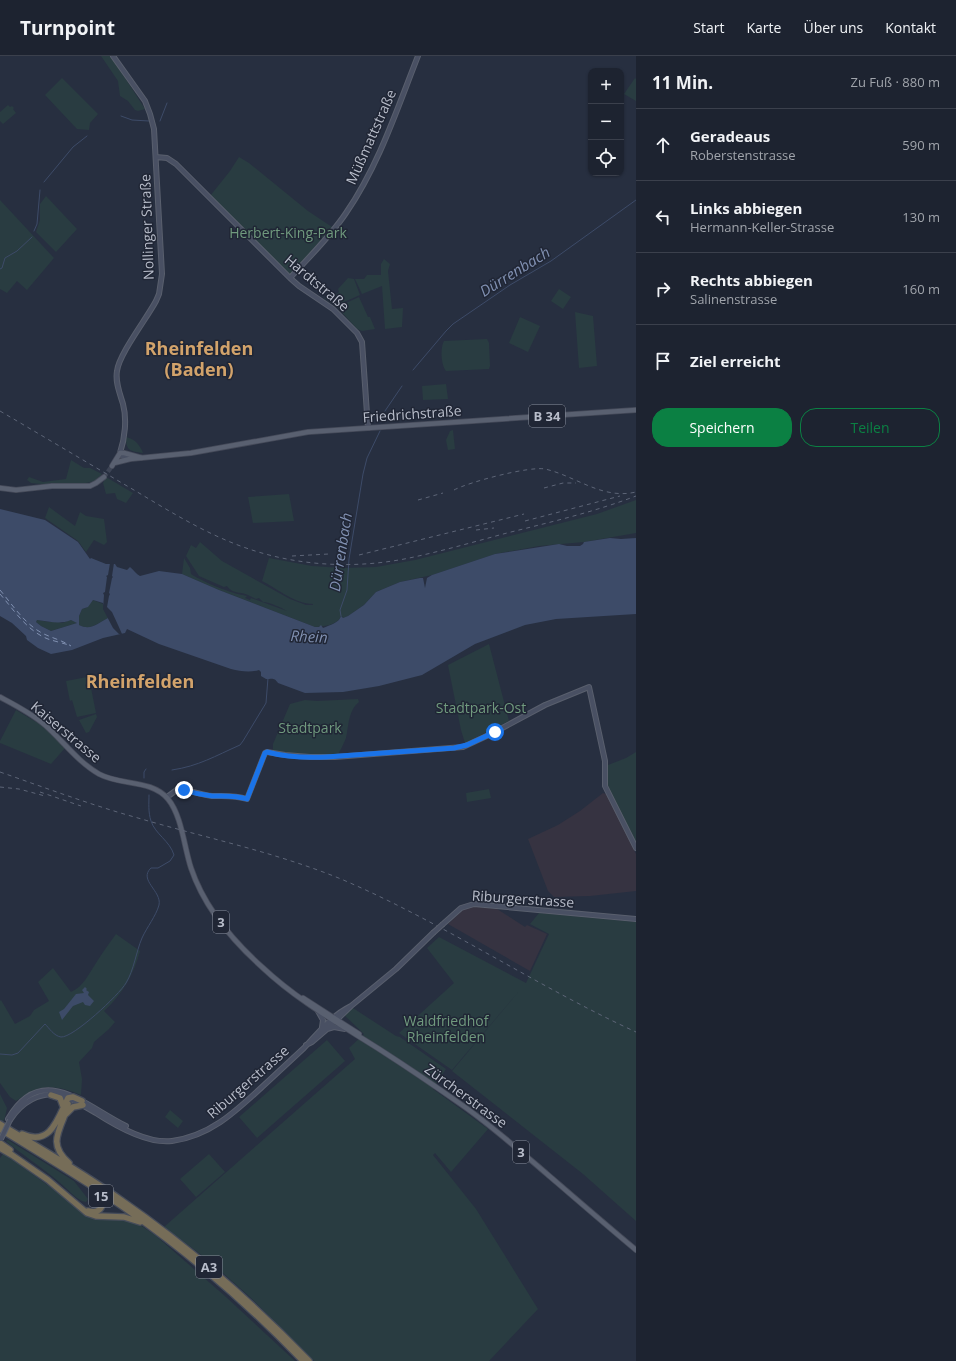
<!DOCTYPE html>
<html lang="de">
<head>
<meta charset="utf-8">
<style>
	:root { --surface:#1d2330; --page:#252b38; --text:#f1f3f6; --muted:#a0a4ab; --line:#3b404c; --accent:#0b8043 }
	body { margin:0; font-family:"Open Sans",sans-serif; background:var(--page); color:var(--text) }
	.controls { position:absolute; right:12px; top:12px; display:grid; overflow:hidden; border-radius:8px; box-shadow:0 1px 3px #0004 }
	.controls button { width:36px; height:36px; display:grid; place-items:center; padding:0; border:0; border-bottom:1px solid var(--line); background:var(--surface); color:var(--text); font:20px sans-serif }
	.stop { position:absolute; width:12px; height:12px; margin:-9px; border:3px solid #1a73e8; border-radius:50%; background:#fff }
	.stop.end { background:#1a73e8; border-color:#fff; box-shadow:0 1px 4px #0008 }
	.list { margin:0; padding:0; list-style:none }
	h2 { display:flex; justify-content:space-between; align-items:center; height:52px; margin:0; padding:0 16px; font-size:17px }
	h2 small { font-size:13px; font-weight:400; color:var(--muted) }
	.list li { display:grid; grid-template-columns:26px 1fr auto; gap:12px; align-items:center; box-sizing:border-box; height:72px; padding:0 16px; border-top:1px solid var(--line) }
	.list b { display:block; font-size:15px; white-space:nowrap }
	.list p { margin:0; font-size:13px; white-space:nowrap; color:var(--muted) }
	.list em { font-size:13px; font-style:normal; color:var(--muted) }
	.actions { display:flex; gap:8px; padding:12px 16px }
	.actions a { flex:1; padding:9px 0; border:1px solid var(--accent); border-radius:16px; text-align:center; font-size:14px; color:var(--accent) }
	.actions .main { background:var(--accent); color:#fff }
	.icon { flex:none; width:22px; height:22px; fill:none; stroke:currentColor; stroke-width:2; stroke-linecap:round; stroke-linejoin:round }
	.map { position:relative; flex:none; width:636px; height:1305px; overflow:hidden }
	header { display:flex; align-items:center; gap:24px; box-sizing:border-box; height:56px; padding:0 20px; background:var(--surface); border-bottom:1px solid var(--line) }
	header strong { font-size:19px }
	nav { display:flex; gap:22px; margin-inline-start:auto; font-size:14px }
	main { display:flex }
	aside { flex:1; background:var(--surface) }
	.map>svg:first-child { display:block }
	.medical { fill:#363341 }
	.green { fill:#293c41 }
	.water { fill:#3d4b68; fill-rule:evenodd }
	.pier { fill:#272f40 }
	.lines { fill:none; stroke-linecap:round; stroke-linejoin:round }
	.stream { stroke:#3d4b68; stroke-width:1 }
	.ferry { stroke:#8090b1; stroke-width:1; stroke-dasharray:5 4; stroke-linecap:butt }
	.primary-tunnel { stroke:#3d4455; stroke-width:4.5; stroke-dasharray:4.5 2; stroke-linecap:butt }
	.secondary-casing { stroke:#595f6d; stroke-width:6 }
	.primary-casing { stroke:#454a59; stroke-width:6 }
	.highway-casing { stroke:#464c5a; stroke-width:8 }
	.secondary { stroke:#495063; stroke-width:4 }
	.primary { stroke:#596070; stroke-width:4.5 }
	.highway { stroke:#766d58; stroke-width:5.5 }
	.rail { stroke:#5d6577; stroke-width:1; stroke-dasharray:4 4; stroke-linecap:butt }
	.secondary-bridge-casing { stroke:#595f6d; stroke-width:6; stroke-linecap:butt }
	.secondary-bridge { stroke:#495063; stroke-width:4 }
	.route { stroke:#1a73e8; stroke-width:5 }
	.labels { text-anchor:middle; stroke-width:3; stroke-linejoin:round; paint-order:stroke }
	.shield { fill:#202635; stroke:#8a909d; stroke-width:1 }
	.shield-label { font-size:13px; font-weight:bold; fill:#b8bdca }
	.street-label { font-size:14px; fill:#b8bdca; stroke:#202635 }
	.park-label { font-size:14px; fill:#709a7e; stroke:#202635 }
	.water-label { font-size:15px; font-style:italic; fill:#8090b1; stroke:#202635 }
	.district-label { font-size:18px; font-weight:bold; fill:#d2a36b; stroke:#202635 }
</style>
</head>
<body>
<header>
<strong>Turnpoint</strong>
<nav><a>Start</a><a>Karte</a><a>Über uns</a><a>Kontakt</a></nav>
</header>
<main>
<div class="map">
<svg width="636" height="1305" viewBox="0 0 636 1305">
	<rect width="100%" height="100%" fill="#272f40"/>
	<!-- medical -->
	<path class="medical" d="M603 737 606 738 613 750 636 798V835L590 840 554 841 548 835 528 783 558 769 580 755Z
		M473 850 497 853 525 871 527 869 547 878 530 915 448 868 466 851Z"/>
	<!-- green -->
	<path class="green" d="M101 0H111L145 53 138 55 135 54 128 45 120 40 118 25Z
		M62 22 98 58 90 67 89 74 77 73 45 39Z
		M635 22 636 23V45L624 38Z
		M8 49 10 51 12 50 14 52 13 53 16 57 3 68 0 65V56Z
		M239 101 249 107 308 155 332 171 290 220 210 140 230 115Z
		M46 140 77 173 56 196 36 176 40 164V148Z
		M0 144 54 202 27 234 17 225 7 237 0 233Z
		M384 203 390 208 388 215 392 253 403 252 402 271 385 273 382 230 362 238 355 223H364L367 219H381V208Z
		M348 222 354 223 360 239 335 250 324 242 333 237 335 239 339 236 338 233Z
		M559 233 571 241 563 253 551 245Z
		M359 241 368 261H370L375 273 362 275 357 273 337 251Z
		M575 256 593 260 597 310 579 312Z
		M520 261 540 270 528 296 509 287Z
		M487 283 489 287 490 310 489 313 446 315C441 309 440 292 444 285Z
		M446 328 448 343 423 344 422 330Z
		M453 374 455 393 448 394 446 384 450 375Z
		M126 381C135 383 140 389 143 397 130 395 126 395 126 381Z
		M71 404 84 412H90L102 418 95 425 82 428H41L31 427 27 424 29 421 43 426 66 423Z
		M106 421 133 437 126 447 117 443 115 437 106 438 103 427Z
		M289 438 294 465 253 467 248 441Z
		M636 444V477L584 486 539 490 495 498 432 519 400 526 376 536 364 549 348 560 343 562 342 560C336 570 324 570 315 571L219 534 182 518 184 502 190 512 191 518C205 527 230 537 247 540L245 542 250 544 251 542 287 555C282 552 269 546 263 546L259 542 256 543C254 542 252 541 250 540 242 535 233 539 227 530L224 531 199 520 186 500 191 489 196 492 200 486 222 505 290 543 306 549H313V548C295 548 278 533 262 525L269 502 312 510 342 512 376 511 415 504 597 458Z
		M49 451 75 470 80 456 86 460 104 463 107 486 104 489 94 484 86 496 78 485 45 462Z
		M93 544 103 548 109 562C97 567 91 575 79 569V560L82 553 86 552Z
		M37 564 50 566 55 565 62 567 71 564 76 566 77 567 51 575 41 570 36 566Z
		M489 588 509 665 465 687 461 674 448 609Z
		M88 617 94 619 91 629 86 628 85 630 91 632 96 657 77 661 72 644 70 645 66 625 87 621Z
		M358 643 359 646C348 655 349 669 346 682 344 687 340 695 338 699H287L273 694V688L290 648 305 644 317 645Z
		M16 654 43 670 65 692 51 708 0 687V685Z
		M96 658 97 661 89 676 86 677 79 664Z
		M636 696V789L613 743 607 727 608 709 626 702Z
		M489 733 491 742 467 746 466 737Z
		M539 857 636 866V1165L583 1118 452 1015 520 934 452 1014 399 977 454 927 427 892 439 881 526 927 549 878 530 868Z
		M116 878 140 895C134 918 122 939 104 955L115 966 109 973 94 986 92 992 79 1006 82 1023 81 1039C66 1033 50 1028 35 1034 28 1037 22 1041 16 1045L10 1041 0 1027V945L1 944 15 968 30 960 34 954 49 945 38 926 53 912 71 936C84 930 88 919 96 907 102 897 109 888 116 878Z
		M353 952 396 980 400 981 446 1013 433 1033 488 1073 451 1116 435 1097 433 1099 476 1153 538 1253 489 1305H314L250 1241 208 1204 164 1171 355 1003 349 992 364 978 344 959Z
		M327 984 345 1005 257 1082 239 1061Z
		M0 1038 7 1052 5 1061 3 1066 0 1064Z
		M170 1054 183 1065 178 1072 165 1061Z
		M8 1084 74 1125 88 1143 86 1146C79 1145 73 1139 68 1134 49 1116 28 1103 8 1087L6 1085Z
		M0 1095 21 1107 20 1109 60 1138 83 1156 126 1163 140 1169 155 1179 226 1241 295 1305H0V1102L3 1098Z
		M209 1098 225 1116 196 1141 180 1123Z"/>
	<!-- water -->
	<path class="water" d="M0 453 45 464 78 486 90 503 91 502 106 508H115L117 511 127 514 130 511C134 514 136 518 140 520L159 515 182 518 219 534 315 571H319L321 569 323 572C330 569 339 567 341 560L343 562 348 560 364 549 376 536 400 526 420 522H423L425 532 427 522 432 519 495 498 559 488 567 490H580L583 488 584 486 610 482 621 483 636 482V558L556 563 525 569 475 588 422 619 379 630 343 636 305 637 278 627C274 621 272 623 266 623L261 620V616L259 614C249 617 240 615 231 613L159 588 127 573 125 577 103 582 72 594 51 598 38 592 27 584 26 580 12 567 0 560ZM93 544 103 547 108 562C98 567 91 575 79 569V560L82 553 88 551ZM37 564C49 565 59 569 71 564L77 567 51 575 41 570 36 566Z
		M85 931 87 933 86 934 89 936 88 939 94 945 90 950 85 949 83 946 73 950 62 964 59 956 64 953 76 938 84 937 82 934Z"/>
	<!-- pier -->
	<path class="pier" d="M110 507H114L112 520 113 521 112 522 109 537 110 538 109 540 107 551 112 556 118 569 122 578H119L113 572 103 553 104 539 103 537 105 536 107 521 106 520 108 519Z"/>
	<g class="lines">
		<!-- stream -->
		<path class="stream" d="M121 60 132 64 149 65
			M160 65 167 47
			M44 126 73 91 87 80
			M34 175 37 168 40 134
			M0 213 2 212 5 202 17 195 32 181
			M413 314 446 275 453 268 510 229 551 205 636 144
			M385 355 402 330
			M341 560 340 554 347 534 349 503 363 418 367 402 380 375
			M172 714C199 710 215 700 240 689L243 685 266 647 268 622
			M144 722V716L146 713
			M0 998 12 999 18 997 45 968C49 972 54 980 61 981 73 982 119 939 126 927 134 914 136 896 142 882 147 871 156 860 159 849 162 835 138 824 151 812H158L170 805 174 799C170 785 155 778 151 765 148 756 149 747 149 739"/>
		<!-- ferry -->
		<path class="ferry" d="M0 534C11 547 22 564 37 574 47 581 60 583 71 590
			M0 538C14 554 27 575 48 583 54 585 62 587 69 589"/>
		<!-- primary-tunnel -->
		<path class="primary-tunnel" d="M104 421 112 410"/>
		<defs>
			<path id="secondary" d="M113 0 145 45 150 58 154 73 162 218 159 238 156 245C147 262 119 298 117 315 115 326 120 338 123 348 127 363 125 382 120 397L123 401 129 403
				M156 101 167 102 176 108 290 222 299 230 333 253 357 277 362 286 368 372
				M290 222C309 201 330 181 346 157 379 109 397 53 418 0
				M167 741 178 733C190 734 201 739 212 740 224 740 235 739 247 743L265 697 267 696 285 699 310 701H335L463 691 493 677 545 649 589 631 605 705V730L636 792
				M443 868 461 852 474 848 636 863
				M318 955 323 964 322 971
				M327 973 334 971 345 973
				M306 989 312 986 326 974 351 950 396 913 433 877
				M8 1063C42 1004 86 1051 126 1070
				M10 1064C21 1047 40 1034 61 1040 74 1043 85 1051 96 1057 116 1070 148 1088 172 1085 210 1080 235 1056 262 1031 276 1018 290 1005 304 992 319 976 331 960 351 950"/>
			<path id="primary" d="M114 407 130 403 191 397 308 376 636 354
				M112 410 120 397H124L142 402
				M0 432 16 434 52 430H90L96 427 104 421
				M0 641C15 649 31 657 45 669 63 685 78 706 99 718 121 730 151 723 168 743 182 760 184 791 191 812 204 851 232 884 262 911 297 944 338 967 379 993 407 1011 435 1030 462 1049 492 1070 519 1094 547 1118 576 1143 606 1169 636 1194
				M303 942 359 978"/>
			<path id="highway" d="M51 1039 60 1042 63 1050
				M68 1048C66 1052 66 1057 64 1061 56 1080 51 1091 69 1107
				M66 1058 73 1051 83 1049
				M0 1068C41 1093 82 1116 121 1144 189 1191 251 1245 309 1305
				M0 1073C42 1099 85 1124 126 1153 190 1198 249 1249 303 1305
				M22 1078C51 1091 58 1062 68 1042L73 1041 82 1045
				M0 1087 10 1094
				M0 1092 12 1099 48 1124 87 1157 96 1160 124 1161 140 1166
				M88 1155C103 1159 107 1145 96 1135"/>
		</defs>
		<!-- secondary casing -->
		<use href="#secondary" class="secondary-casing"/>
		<!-- primary casing -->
		<use href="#primary" class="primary-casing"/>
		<!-- highway casing -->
		<use href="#highway" class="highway-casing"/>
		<!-- secondary -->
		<use href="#secondary" class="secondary"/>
		<!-- primary -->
		<use href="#primary" class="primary"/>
		<!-- highway -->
		<use href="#highway" class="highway"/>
		<!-- rail -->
		<path class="rail" d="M0 355C46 382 93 410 139 437 174 458 210 480 249 493 302 511 360 513 414 501 446 494 477 485 507 477 551 466 594 456 636 440
			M544 432 563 427H576
			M454 434C469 426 529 410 545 413 576 420 602 444 636 436
			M418 444 443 437
			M525 465 620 440
			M476 474 494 472
			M359 499 524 458
			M292 500 329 498
			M0 716C46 732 91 749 138 762 206 782 275 796 341 823 442 866 536 930 636 976
			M0 731 19 733 45 740
			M40 736 81 750"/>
		<defs>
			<path id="secondary-bridge" d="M433 877 443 868
				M1 1083 10 1064"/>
		</defs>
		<!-- secondary-bridge casing -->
		<use href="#secondary-bridge" class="secondary-bridge-casing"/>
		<!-- secondary-bridge -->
		<use href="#secondary-bridge" class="secondary-bridge"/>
	</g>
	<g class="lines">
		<!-- route -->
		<path class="route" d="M184 734C193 737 203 739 212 740 224 740 235 739 247 743L265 697 267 696C286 701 307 702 326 701L454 692 467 689 495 676"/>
	</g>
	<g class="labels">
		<!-- shield labels -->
		<g class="shield">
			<rect x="529" y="349" width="36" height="22" rx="3"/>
			<rect x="213" y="855" width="16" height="22" rx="3"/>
			<rect x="513" y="1085" width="16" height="22" rx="3"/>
			<rect x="89" y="1129" width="24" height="22" rx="3"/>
			<rect x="196" y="1200" width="26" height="22" rx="3"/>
		</g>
		<g class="shield-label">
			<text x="547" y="365">B 34</text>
			<text x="221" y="871">3</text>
			<text x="521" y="1101">3</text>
			<text x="101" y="1145">15</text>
			<text x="209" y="1216">A3</text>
		</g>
		<!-- street labels -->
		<g class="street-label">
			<text transform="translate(371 81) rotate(-66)" y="5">Müßmattstraße</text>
			<text transform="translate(147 171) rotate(-92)" y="5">Nollinger Straße</text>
			<text transform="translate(317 227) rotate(40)" y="5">Hardtstraße</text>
			<text transform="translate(412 358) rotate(-4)" y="5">Friedrichstraße</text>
			<text transform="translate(66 676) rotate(40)" y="5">Kaiserstrasse</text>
			<text transform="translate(523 843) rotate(4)" y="5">Riburgerstrasse</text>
			<text transform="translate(248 1026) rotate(-41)" y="5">Riburgerstrasse</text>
			<text transform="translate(466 1040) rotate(36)" y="5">Zürcherstrasse</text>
		</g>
		<!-- park labels -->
		<g class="park-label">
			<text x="288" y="182">Herbert-King-Park</text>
			<text x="481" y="657">Stadtpark-Ost</text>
			<text x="310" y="677">Stadtpark</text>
			<text x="446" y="970">Waldfriedhof<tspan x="446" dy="16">Rheinfelden</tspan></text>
		</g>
		<!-- water labels -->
		<g class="water-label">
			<text transform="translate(515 216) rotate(-32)" y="5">Dürrenbach</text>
			<text transform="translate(341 496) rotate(-81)" y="5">Dürrenbach</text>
			<text transform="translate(309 581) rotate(3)" y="5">Rhein</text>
		</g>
		<!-- district labels -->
		<g class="district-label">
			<text x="199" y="299">Rheinfelden<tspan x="199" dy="21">(Baden)</tspan></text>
			<text x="140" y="632">Rheinfelden</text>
		</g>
	</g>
</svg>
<div class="controls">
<button>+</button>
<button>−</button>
<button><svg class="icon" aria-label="locate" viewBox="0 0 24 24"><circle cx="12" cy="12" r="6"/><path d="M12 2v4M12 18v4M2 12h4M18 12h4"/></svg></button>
</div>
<div class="stop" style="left:495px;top:676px"></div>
<div class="stop end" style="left:184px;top:734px"></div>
</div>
<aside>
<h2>11 Min.<small>Zu Fuß · 880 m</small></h2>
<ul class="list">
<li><svg class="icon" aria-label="ahead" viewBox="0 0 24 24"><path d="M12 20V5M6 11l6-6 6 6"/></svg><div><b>Geradeaus</b><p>Roberstenstrasse</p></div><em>590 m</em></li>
<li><svg class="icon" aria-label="left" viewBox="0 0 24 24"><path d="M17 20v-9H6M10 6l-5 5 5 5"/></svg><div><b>Links abbiegen</b><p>Hermann-Keller-Strasse</p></div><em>130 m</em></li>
<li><svg class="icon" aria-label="right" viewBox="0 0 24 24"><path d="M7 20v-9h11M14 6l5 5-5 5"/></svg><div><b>Rechts abbiegen</b><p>Salinenstrasse</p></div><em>160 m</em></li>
<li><svg class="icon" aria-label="arrive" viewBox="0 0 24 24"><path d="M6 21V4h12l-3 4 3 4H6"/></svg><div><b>Ziel erreicht</b></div></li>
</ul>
<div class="actions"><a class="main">Speichern</a><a>Teilen</a></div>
</aside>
</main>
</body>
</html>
